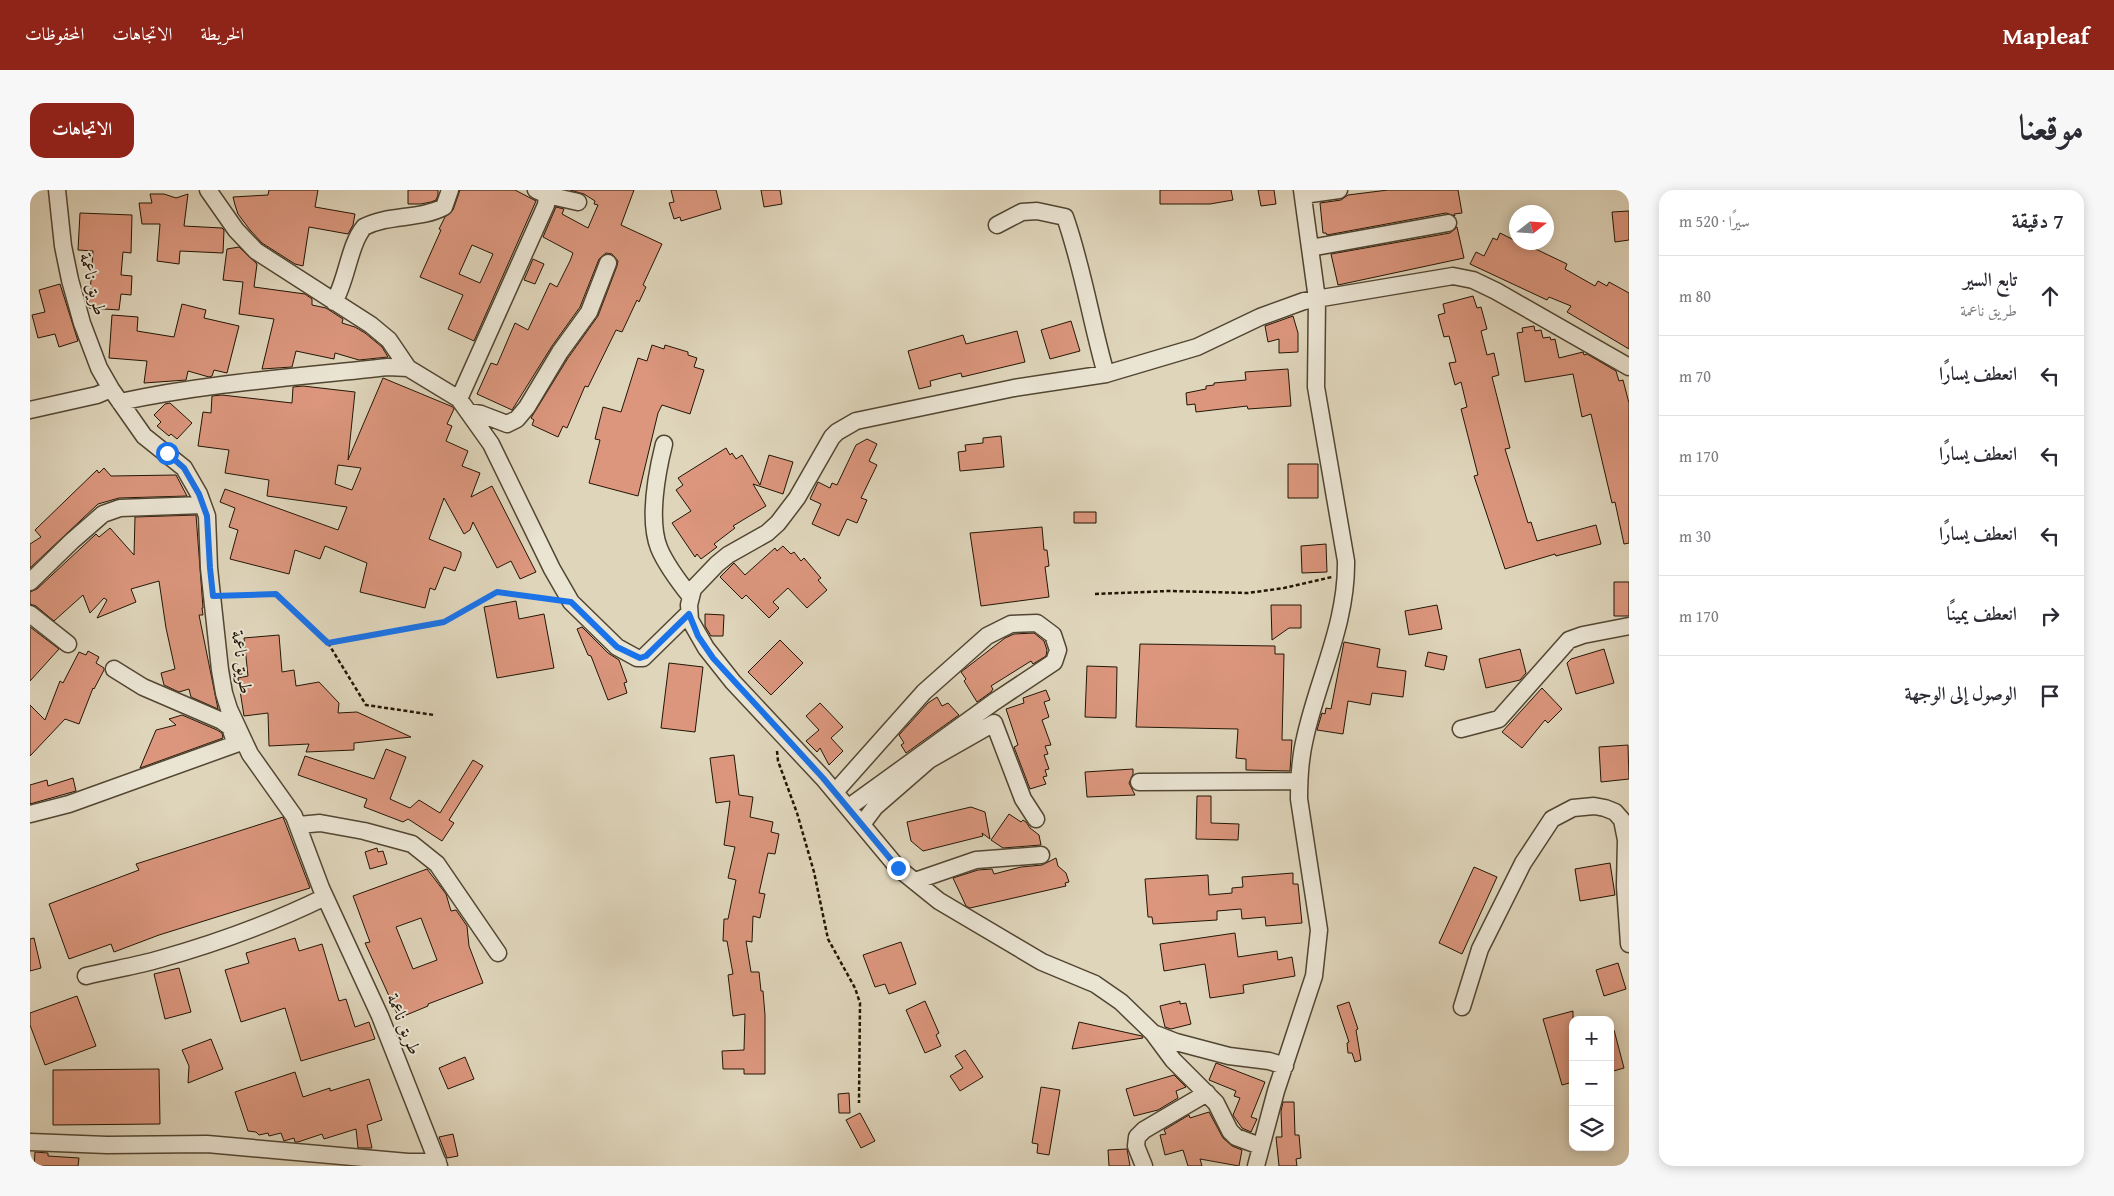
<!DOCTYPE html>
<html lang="ar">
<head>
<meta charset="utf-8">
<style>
	:root { --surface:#fff; --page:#f7f7f7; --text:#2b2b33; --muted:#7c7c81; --line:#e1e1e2; --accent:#8f2418 }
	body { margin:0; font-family:"Gentium Book Plus",Amiri,serif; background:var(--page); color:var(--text); direction:rtl }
	.controls { position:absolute; right:15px; bottom:15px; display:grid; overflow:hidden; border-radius:10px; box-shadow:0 2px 12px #0003 }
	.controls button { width:45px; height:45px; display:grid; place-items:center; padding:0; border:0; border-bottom:1px solid var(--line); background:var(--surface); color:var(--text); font:25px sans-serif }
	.compass { position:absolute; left:1479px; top:15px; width:45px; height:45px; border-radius:50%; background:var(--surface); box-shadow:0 2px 12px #0003; rotate:73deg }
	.stop { position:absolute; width:15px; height:15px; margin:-11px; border:4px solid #1a73e8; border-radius:50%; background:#fff }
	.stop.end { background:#1a73e8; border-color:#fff; box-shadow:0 1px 5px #0008 }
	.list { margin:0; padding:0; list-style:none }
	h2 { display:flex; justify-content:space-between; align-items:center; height:65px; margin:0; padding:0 20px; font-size:21px }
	h2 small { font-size:16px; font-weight:400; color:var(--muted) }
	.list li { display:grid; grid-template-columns:32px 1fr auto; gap:15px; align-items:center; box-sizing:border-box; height:80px; padding:0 20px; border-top:1px solid var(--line) }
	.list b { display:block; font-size:19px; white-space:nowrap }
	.list p { margin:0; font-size:16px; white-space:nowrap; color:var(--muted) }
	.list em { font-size:16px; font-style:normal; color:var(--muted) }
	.icon { flex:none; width:28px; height:28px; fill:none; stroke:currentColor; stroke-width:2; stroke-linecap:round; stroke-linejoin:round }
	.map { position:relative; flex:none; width:1599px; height:976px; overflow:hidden; direction:ltr; border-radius:15px }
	header { display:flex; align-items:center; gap:30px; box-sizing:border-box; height:70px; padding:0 25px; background:var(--accent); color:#fff }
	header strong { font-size:24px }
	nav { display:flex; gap:28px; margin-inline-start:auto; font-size:18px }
	.intro { display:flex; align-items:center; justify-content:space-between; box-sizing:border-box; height:120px; padding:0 30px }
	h1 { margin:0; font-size:35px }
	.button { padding:12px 22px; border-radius:15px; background:var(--accent); color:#fff; font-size:18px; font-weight:700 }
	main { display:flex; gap:30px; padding:0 30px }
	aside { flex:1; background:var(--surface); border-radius:15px; box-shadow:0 2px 12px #0003 }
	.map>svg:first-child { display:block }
	.building { fill:#db967d; stroke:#231605; fill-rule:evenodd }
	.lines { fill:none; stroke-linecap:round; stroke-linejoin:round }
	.minor-casing { stroke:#524632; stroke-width:19 }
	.path { stroke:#231605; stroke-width:2.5; stroke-dasharray:4 2.5; stroke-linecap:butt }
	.minor { stroke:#eae4d3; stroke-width:16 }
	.route { stroke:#1a73e8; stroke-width:6 }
	.labels { text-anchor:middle; stroke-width:4; stroke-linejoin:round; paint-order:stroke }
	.street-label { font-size:18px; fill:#231605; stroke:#eae4d3 }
</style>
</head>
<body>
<header>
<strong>Mapleaf</strong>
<nav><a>الخريطة</a><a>الاتجاهات</a><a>المحفوظات</a></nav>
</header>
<div class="intro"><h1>موقعنا</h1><a class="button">الاتجاهات</a></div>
<main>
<aside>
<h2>7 دقيقة<small>سيرًا · 520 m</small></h2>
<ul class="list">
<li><svg class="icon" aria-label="ahead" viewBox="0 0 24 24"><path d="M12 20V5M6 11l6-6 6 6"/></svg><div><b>تابع السير</b><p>طريق ناعمة</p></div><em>80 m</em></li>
<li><svg class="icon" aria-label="left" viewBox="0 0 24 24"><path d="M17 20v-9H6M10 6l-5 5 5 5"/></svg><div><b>انعطف يسارًا</b></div><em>70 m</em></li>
<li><svg class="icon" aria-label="left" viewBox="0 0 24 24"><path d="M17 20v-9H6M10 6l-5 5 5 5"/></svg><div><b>انعطف يسارًا</b></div><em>170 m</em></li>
<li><svg class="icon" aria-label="left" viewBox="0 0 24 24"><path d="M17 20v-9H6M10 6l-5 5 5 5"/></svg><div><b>انعطف يسارًا</b></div><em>30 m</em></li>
<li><svg class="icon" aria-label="right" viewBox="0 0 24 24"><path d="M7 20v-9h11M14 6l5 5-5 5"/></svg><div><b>انعطف يمينًا</b></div><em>170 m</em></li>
<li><svg class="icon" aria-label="arrive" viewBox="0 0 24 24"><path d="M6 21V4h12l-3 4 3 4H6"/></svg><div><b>الوصول إلى الوجهة</b></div></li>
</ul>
</aside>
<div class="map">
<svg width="1599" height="976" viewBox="0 0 1599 976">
	<rect width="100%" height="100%" fill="#dfd5bb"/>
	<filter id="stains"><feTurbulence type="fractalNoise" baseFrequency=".004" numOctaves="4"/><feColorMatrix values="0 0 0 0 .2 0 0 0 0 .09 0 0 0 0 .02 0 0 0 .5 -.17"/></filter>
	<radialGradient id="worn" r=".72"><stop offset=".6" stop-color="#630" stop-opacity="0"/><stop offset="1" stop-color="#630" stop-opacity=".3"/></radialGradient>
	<!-- building -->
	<path class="building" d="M239 0H288L285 17 325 24 323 35 318 44 279 37 273 76 265 74 232 53 220 40 208 24 205 15 203 7 238 5Z
		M378 0H408V5L406 10 401 12 391 14H378Z
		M430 0H485L506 11 444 151 418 139 433 105 390 87 411 40 409 39 415 27 423 20ZM442 55 463 64 450 93 429 84Z
		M540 0H604L591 35 632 54 613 95 616 97 609 112 607 110 592 142 586 140 558 197 555 196 537 238 533 236 528 247 502 235 504 230 501 228 538 168 568 126 587 76 588 71 582 64 576 63 569 69 550 117 522 156 482 220 447 204 461 173 467 175 485 133 498 140 520 93 527 97 540 71 543 63 513 47 526 17 534 19 532 24 558 38 568 15 564 14 565 11 554 4Z
		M641 0H686L691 19 651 31 650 27 644 29 639 13 644 12Z
		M731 0H750L752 14 734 17Z
		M1130 0H1201L1203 10 1180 14H1130Z
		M1228 0H1244L1246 14 1231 16Z
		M1358 0H1428L1432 23 1424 24 1425 26 1416 23 1297 45 1296 43H1293L1290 13 1311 10 1318 5Z
		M120 4H134L146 8 158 4 154 36 192 38 194 40 193 63 150 61 149 74 127 71 130 34H112L109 13H122Z
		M1599 21V50L1585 52 1582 22Z
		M50 23 102 25 101 63 93 62 91 85 102 86 101 105 91 104 89 120 59 118 63 61 48 60Z
		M1427 37 1434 68 1308 95 1301 64 1420 43Z
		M1470 43 1486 51V52H1491L1537 74 1535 79 1565 96 1568 91 1577 96 1579 92 1599 103V159L1537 122 1541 116 1519 107 1517 110 1440 74 1446 62 1454 66 1463 48 1467 50Z
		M209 57 227 74 224 97 275 104 282 109V115L296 118 313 129 312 133 325 137 335 143 352 157 358 167 329 170 305 163 304 169 266 161 262 177 232 179 244 129 209 124 213 92 193 90 197 59Z
		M503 69 514 74 505 94 494 90Z
		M30 94 48 151 29 157 25 144 8 148 2 125 15 122 9 100Z
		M1443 106 1447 118 1451 117 1457 139 1451 141 1457 165 1464 163 1469 185 1462 187 1480 258 1475 259 1498 333 1501 332 1507 351 1566 335 1571 354 1526 366 1525 364 1475 379 1444 286 1448 285 1431 219 1437 217 1431 192 1425 195 1419 173 1426 172 1419 146 1414 147 1408 125 1415 123 1413 114Z
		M152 114 176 120 174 128 209 136 197 183 184 180 182 186 179 187 158 181 156 190 114 193 117 171 79 168 82 125 108 127 107 141 144 147Z
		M1263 126 1268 143V162L1249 163V149L1238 152 1235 136Z
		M1041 131 1050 161 1020 169 1011 140Z
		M1504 136 1505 141 1511 140 1513 148 1520 147 1521 150 1525 149 1529 168 1553 162 1554 165 1557 164 1586 181 1589 191 1593 190 1599 213V353L1594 354 1585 312 1582 313 1561 224 1552 227 1543 184 1495 192 1487 143 1493 142 1492 138Z
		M987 141 995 172 932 187 931 183 900 191 901 196 889 199 878 161 933 145 936 154Z
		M622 155 634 159 635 155 658 162V165L667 168 664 177 674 180 660 224 632 215 628 223 608 306 559 293 570 250 565 249 573 217 591 222 608 168 617 171Z
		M1258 179 1261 216 1218 219 1217 216 1166 222 1165 214 1157 215 1156 203 1176 199V196L1184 195V193L1216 190 1215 182Z
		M353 188 423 217 424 219 417 234 422 236 416 251 438 261 432 276 450 283 441 307 462 296 506 382 490 389 481 371 467 378 443 332 440 340 434 344 414 308 399 349 431 362V366L425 381 414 377 405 400 400 398 395 418 330 402 337 373 295 356 290 369 265 360 259 384 200 369 208 340 199 337 205 318 190 312 195 299 308 340 317 317 237 306 239 290 195 283 199 260 168 256 173 222 181 223 182 206 192 205 262 213 263 197 273 196 325 202 318 270ZM308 275 331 278 322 300 305 294Z
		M140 213 162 233 147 249 141 244 139 246 127 236 131 232 124 225 135 214Z
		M971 246 974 277 930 281 928 262 936 261 935 255 953 253V248Z
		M837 249 847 254 839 271 847 275 831 308 837 310 827 333 817 329 809 346 782 334 791 314 780 309 788 292 800 298 802 293 807 295 826 255Z
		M696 258 700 265 702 263 706 269 712 265 730 295 739 265 763 272 753 304 723 294 736 316 703 336 705 338 684 354 687 357 671 369 667 364 665 367 642 333 661 321 646 300 653 295 648 288Z
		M1258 274H1288V308H1258Z
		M74 278 81 286 146 285 157 306 89 308 68 314 0 378V354L11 347 5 340 67 280 69 283Z
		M1044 322H1066V333H1044Z
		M166 325 173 418H172L173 425H169L188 519 161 507 159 499 149 502 134 495 131 483 145 479 136 438 129 391 101 399 106 412 67 428 77 410 74 408 60 423 53 405 24 431 6 416 0 414V402L7 399 66 344 69 347 80 338 104 365 105 327Z
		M1012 337 1014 360H1017L1019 376 1015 377 1019 407 951 416 940 343Z
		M1296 354 1297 382 1272 383 1271 356Z
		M753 356 761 364 764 362 771 371 774 368 791 388 788 390 797 400 777 418 758 398 743 412 749 418 739 428 716 405 712 409 690 387 704 373 715 385 745 358 747 361Z
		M1584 392H1599V426H1584Z
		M486 411 489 429 514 424 524 478 467 488 454 417Z
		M1241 415H1271V438H1259L1242 450Z
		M1407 415 1412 439 1379 445 1375 421Z
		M675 424 694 425 693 446H681L675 436Z
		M0 437 29 459 0 491Z
		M552 437 578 463 589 470 597 492 594 493 597 503 578 510 561 466 558 465 547 439Z
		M1004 443 1014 451 1017 460 1016 466 1003 474 1001 471 961 496 963 499 961 502 947 512 934 491 936 489 931 482 975 448 984 444Z
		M249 445 252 482 264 480 266 496 289 492 309 513 308 523 327 522 381 547 324 553V560L276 562 279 554 239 556 238 523 214 526 208 488 218 486 214 448Z
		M750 450 773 473 741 505 718 482Z
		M1314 452 1350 459 1347 477 1376 481 1373 507 1342 503 1340 515 1318 511 1313 544 1287 540 1292 523 1295 524 1296 518 1301 519Z
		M1110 454 1245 456V464H1254L1252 550H1262L1260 581 1216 580V569L1206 568 1208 539 1106 537Z
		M1490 459 1496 483 1490 490 1456 498 1449 469Z
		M1574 459 1584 493 1546 504 1537 473 1541 469Z
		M58 461 69 467 66 473 74 478V480L64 499 63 498 49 534 35 529 0 566V515L15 530 30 491 33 493 49 462 56 465Z
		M1398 462 1417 466 1414 480 1395 476Z
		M639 473 673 477 665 542 631 538Z
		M1057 476 1087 477 1086 528 1055 527Z
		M1512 498 1532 519 1518 533 1515 530 1492 558 1472 542Z
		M1016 500 1020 510 1014 512 1019 527 1012 530 1021 555 1015 556 1018 564 1014 565 1019 579 1015 580 1017 586 1013 587 1016 594 1000 599 984 557 988 555 976 519 994 513 993 508Z
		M907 507 912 516 918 513 929 525 876 563 871 555 874 553 869 545 898 513Z
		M790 513 813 537 801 548 813 561 799 575 790 558 787 562 776 551 789 540 776 526Z
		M152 525 187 540 192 543 193 548 110 578 126 540 146 535 139 529Z
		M1598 555 1599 589 1571 592 1569 557Z
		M356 559 376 567 360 609 380 618 389 610 410 623 443 570 453 576 419 630 424 633 412 651 378 629 373 632 334 617 337 609 268 585 275 566 344 589Z
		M704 565 709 605 723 607 720 627 743 632 741 642 749 644 745 664 738 663 729 703 735 704 730 728 723 726 722 752 716 751 721 782H729L731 801H733L735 825V884H714V879H693L692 861 714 860 715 824 703 826 698 785 703 784 697 751H693L694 729H698L706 690 698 688 705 657 694 655 700 611 686 613 680 568Z
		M1103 579V584L1099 593 1105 605 1057 607 1055 582Z
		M43 588 46 601 0 614V595L17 590 18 596Z
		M1167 606H1181V633L1209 634 1208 650 1166 649Z
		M941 617 955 622 960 649 952 643 953 646 893 661 881 651 877 632Z
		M979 624 991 632 993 630 996 632 1000 638 1009 645 1011 655 973 658 961 650Z
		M253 627 280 698 129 745 84 762 81 754 39 769 19 714 109 680 106 674Z
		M347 658 348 662 353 661 357 674 340 679 335 662Z
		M1026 668 1028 676 1036 683 1039 692 1035 693 1036 696 940 718 936 716 923 688 948 680 962 679 964 684 991 677 1012 675Z
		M1580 673 1585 705 1550 711 1545 679Z
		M1444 677 1467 687 1432 764 1409 753Z
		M397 679 416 704 421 721 426 720 437 736 439 756 453 793 398 814V816L369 828 335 753 340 752 323 706ZM391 728 407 770 383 779 366 737Z
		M1263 683V694H1268L1272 733 1236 736 1235 727 1212 729 1211 719 1187 721V730L1123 734 1122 727H1118L1115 689 1178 685 1179 705 1202 703V698L1213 697 1212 687Z
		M1205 743 1208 767 1247 761 1248 770 1262 767 1265 786 1213 795 1214 803 1180 808 1175 774 1134 781 1130 754Z
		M4 748 11 778 0 781V749Z
		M265 748 269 761 292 754 309 811 316 809 325 837 339 832 345 849 271 871 255 818 211 832 195 780 219 773 216 763Z
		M871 752 886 794 859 804 855 794 845 797 833 765Z
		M1588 773 1596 799 1574 806 1566 780Z
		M149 778 161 822 135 829 124 784Z
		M47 806 66 856 15 875 0 835V823Z
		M895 811 909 843 906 845 911 856 895 863 876 820Z
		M1150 811V814L1156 813 1161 834 1141 839 1135 837 1130 816Z
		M1319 812 1328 839 1326 840 1331 870 1325 872 1322 863H1318L1317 853 1319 852 1307 816Z
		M1543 821V892L1532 895 1513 829Z
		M1049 832 1112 846 1113 848 1042 859Z
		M1584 840 1594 878 1580 882V841Z
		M181 849 193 879 158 893 159 876 152 860Z
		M935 860 953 887 930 901 920 886 933 878 925 866Z
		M435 867 444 889 418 899 409 878Z
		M1186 873 1235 892 1221 927 1227 929 1221 942 1212 938 1203 925 1210 908 1204 906 1206 901 1179 890Z
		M129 879 130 934 23 935V880Z
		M265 882 273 907 300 898V901L339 889 352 930 337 935 342 958H328L326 939 294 949 292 944 268 952H265L264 948 254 951 251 943 239 946 238 943 229 945 226 942 218 941 205 902Z
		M1144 885 1156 897 1146 901 1148 908 1128 920 1104 926 1096 899Z
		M1011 897 1030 900 1019 965 1007 963 1008 954 1002 953Z
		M819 903 820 923H809L808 904Z
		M1253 912H1264L1265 945H1269L1271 968 1266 969 1267 976H1249L1246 947H1252L1251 921Z
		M1179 922 1193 948 1202 956 1212 960 1209 976 1170 969 1172 976H1158L1153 960 1135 965 1130 945 1136 944 1134 940 1159 925 1160 928Z
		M830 923 845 951 831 958 816 930Z
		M423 944 428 966 417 968 409 947Z
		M1097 959 1100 976H1079L1078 960Z
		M5 962 18 963V966L49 968 48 976H4Z"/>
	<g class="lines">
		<defs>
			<path id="minor" d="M27 0 33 56 40 90 52 133 69 178 81 199 114 246 154 278 169 304 177 326 179 378 190 480 194 503 199 519 220 564 264 626 291 698 350 826 409 976
				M178 0 206 40 226 61 341 135 359 150 378 178
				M517 5 548 12
				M1273 5 1309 0
				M967 35 992 22 1007 21 1035 27C1053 78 1061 132 1076 184
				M1280 58 1418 33
				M304 112C317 90 319 55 334 37 359 24 389 30 414 17L420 0
				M429 209 516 15 517 5 506 0
				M90 212C178 193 268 187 358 177L378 178 429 209 461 254 522 379 541 412 587 457 607 468H613L659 423
				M0 220 67 205 81 199
				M438 222 451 224 477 234 487 229 497 217 530 162 559 122 578 73
				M634 254C627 282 618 330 629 358 636 375 649 392 661 407
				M0 392 42 351 73 324 90 318 173 315
				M0 424 38 454
				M84 479 113 497 192 531 200 537 204 549
				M1431 539 1469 529 1539 450 1553 445 1599 436
				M1109 592 1269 591
				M805 602 894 502 957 446 981 434 1007 433 1023 445 1028 460 1024 472 964 512 819 617
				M0 624 39 614 214 551
				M833 633 845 617 899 570 964 533 993 609 1006 629
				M269 635 290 633 334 641 382 654 407 674 468 763
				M885 691 946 670 1011 665
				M56 786C80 780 106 776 130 769 187 753 242 733 295 707
				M1432 817 1450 759 1493 673 1522 629 1543 618 1564 616 1575 618 1585 622 1592 630 1596 650 1595 696 1599 754
				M1123 843 1143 870 1186 913 1200 941 1206 947 1230 956
				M1255 876 1239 871 1199 866 1146 852 1123 843 1091 812 1065 794 1012 772 909 711 868 678 793 588 703 492 676 458 660 430 659 415 663 399 687 374 698 365 737 343 748 333 767 308 802 247 807 242 826 231 984 198 1076 184 1167 157 1230 127 1274 111 1423 86 1443 90 1466 101 1599 177
				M0 952 77 955 177 954 378 972H408
				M1114 976 1106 956 1107 947 1114 940 1177 903
				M1226 976 1246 901 1284 786 1289 740 1269 609C1269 589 1270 568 1275 548 1288 488 1317 434 1316 371L1286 197 1287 109 1272 0"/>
		</defs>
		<!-- minor casing -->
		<use href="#minor" class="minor-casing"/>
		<!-- path -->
		<path class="path" d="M1065 404 1139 401 1218 403 1254 398 1302 387
			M197 406 246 404 298 453 414 432 467 402 522 409
			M298 453 336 515 404 525
			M747 561 748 571 767 623 784 682 798 749 825 798 830 813 829 913"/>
		<!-- minor -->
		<use href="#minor" class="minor"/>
	</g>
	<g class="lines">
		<!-- route -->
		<path class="route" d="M137 263 154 278 169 304 177 326 180 378 183 406 246 404 298 453 414 432 467 402 541 412 587 457 610 468 616 466 659 424 668 446 683 468 793 588 868 678"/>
	</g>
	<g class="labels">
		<!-- street labels -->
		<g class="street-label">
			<text transform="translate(63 94) rotate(76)" y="6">طريق ناعمة</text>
			<text transform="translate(212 472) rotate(82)" y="6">طريق ناعمة</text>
			<text transform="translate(374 834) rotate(68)" y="6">طريق ناعمة</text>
		</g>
	</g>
	<rect width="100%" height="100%" filter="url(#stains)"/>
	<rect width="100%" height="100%" fill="url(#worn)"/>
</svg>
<div class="controls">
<button>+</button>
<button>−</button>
<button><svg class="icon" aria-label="layers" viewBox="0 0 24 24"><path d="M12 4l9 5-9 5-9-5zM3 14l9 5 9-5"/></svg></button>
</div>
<svg class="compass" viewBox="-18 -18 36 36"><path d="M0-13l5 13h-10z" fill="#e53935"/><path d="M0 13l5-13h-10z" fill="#7c7c81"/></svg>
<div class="stop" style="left:137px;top:263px"></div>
<div class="stop end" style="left:868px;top:678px"></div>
</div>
</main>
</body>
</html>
